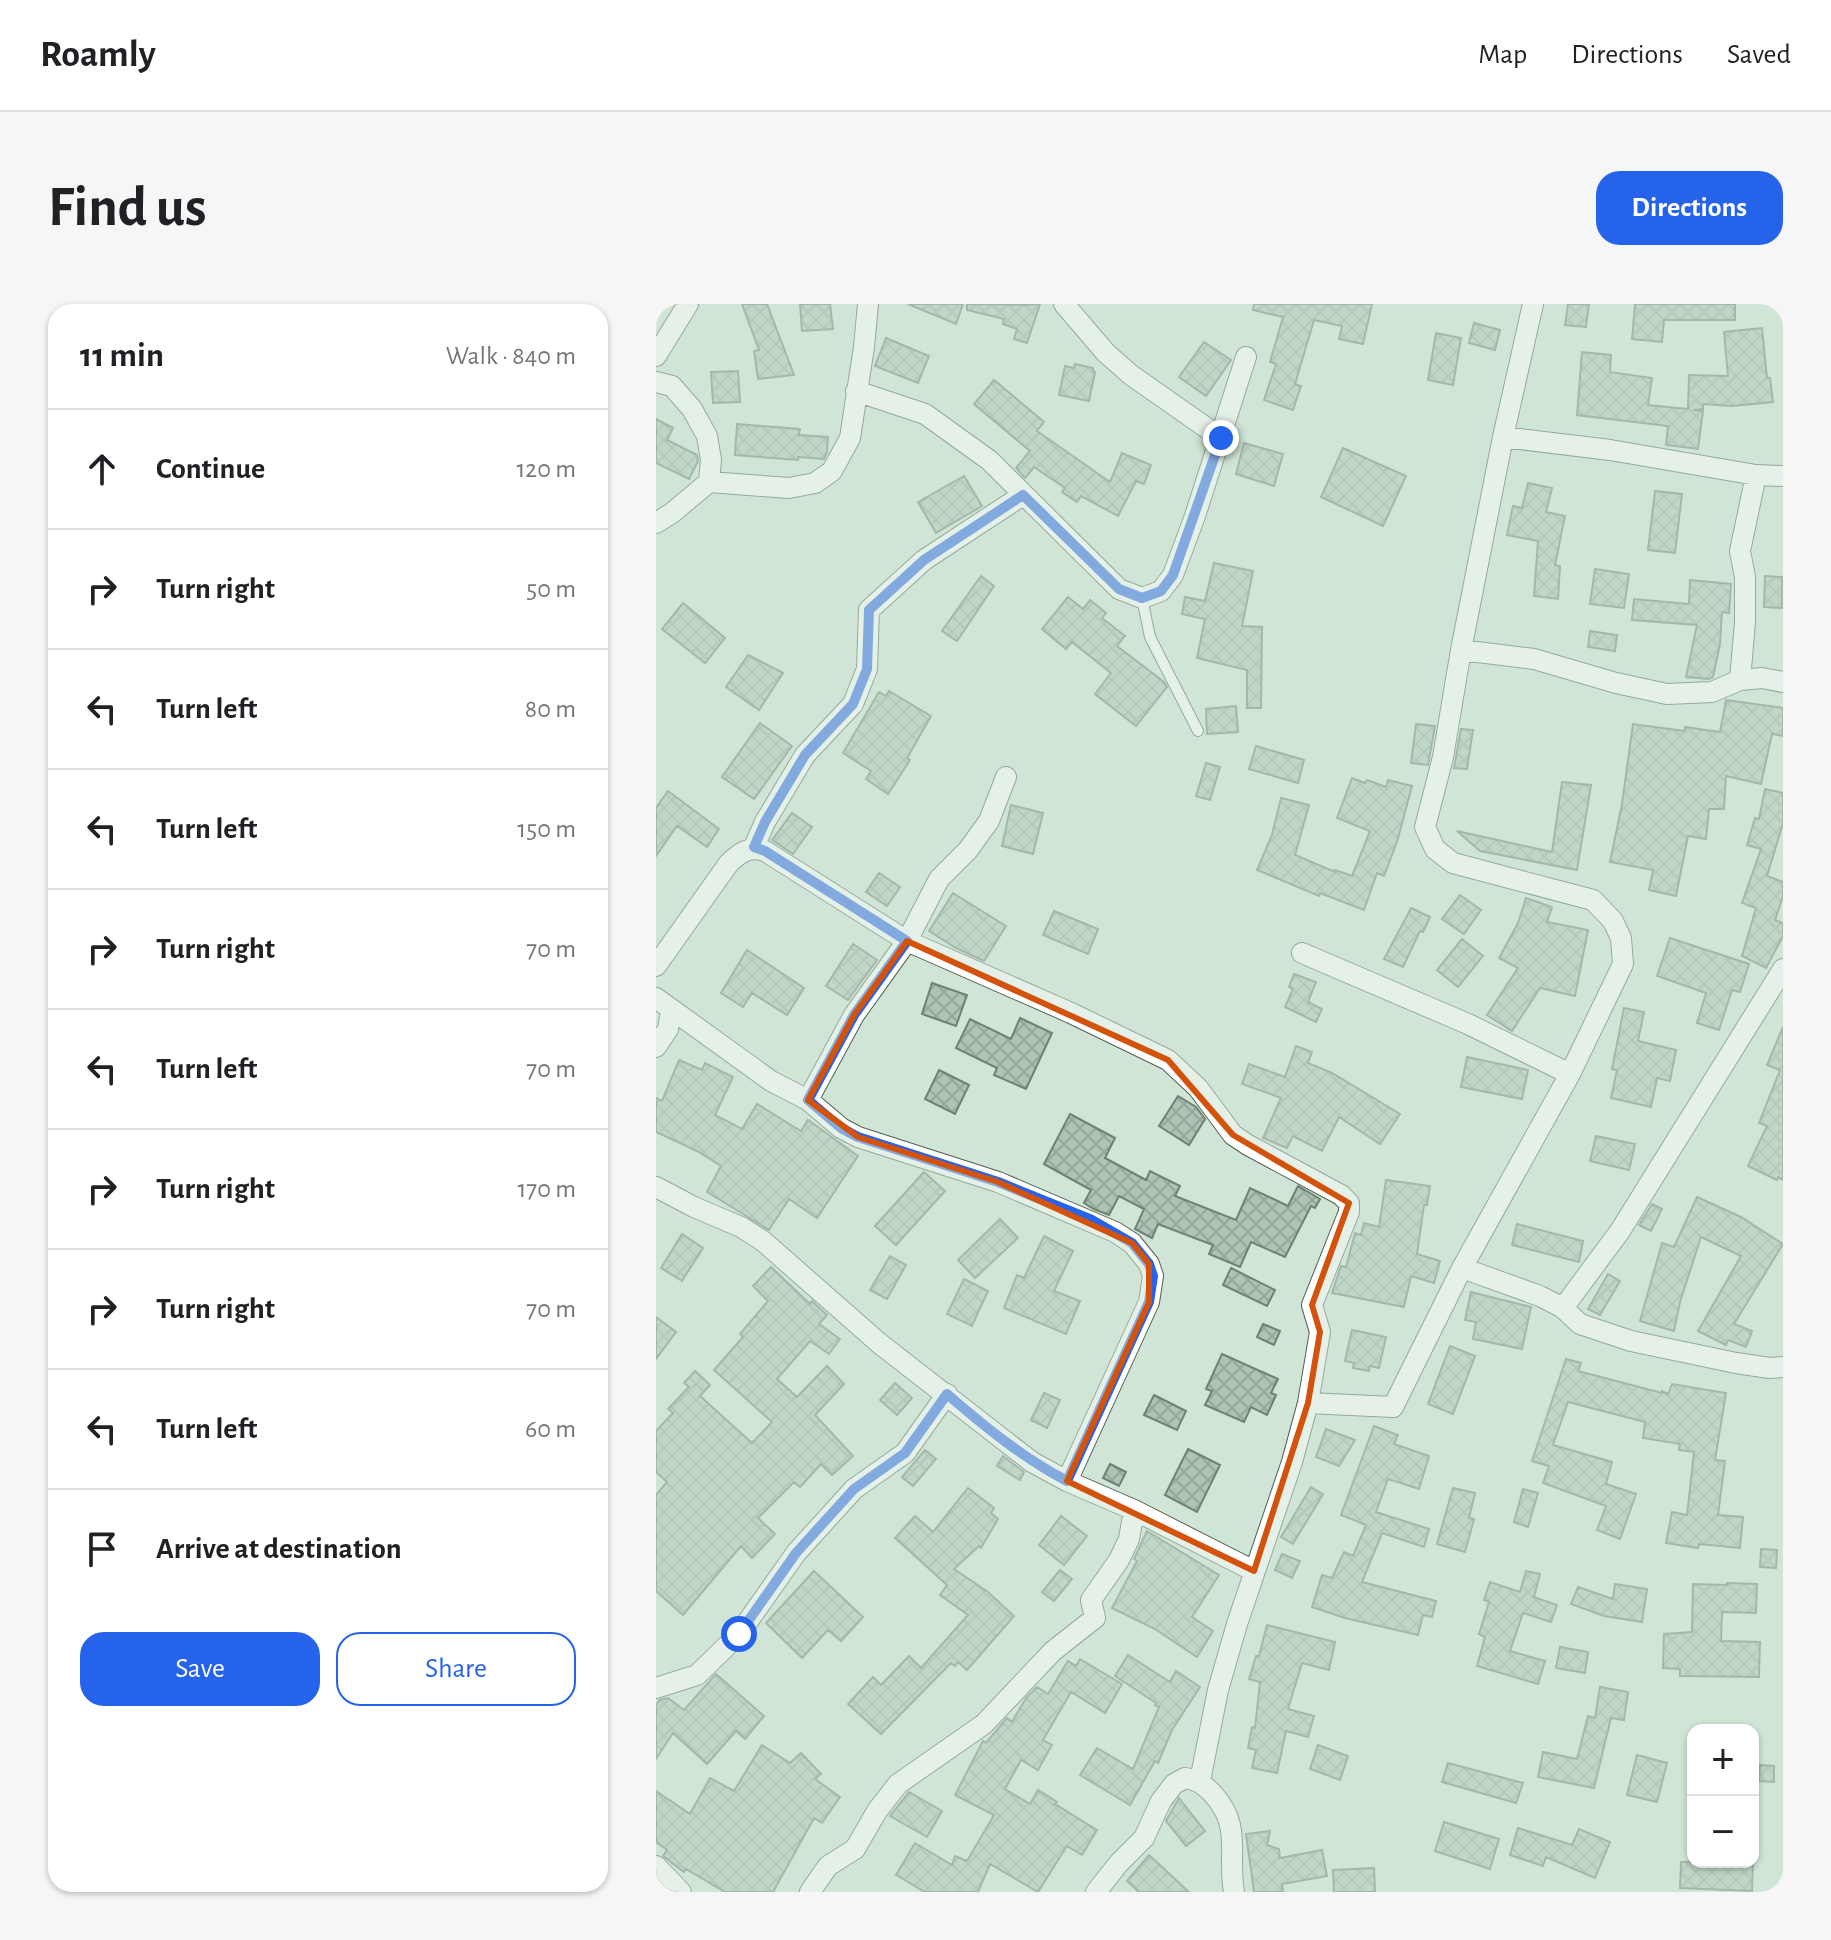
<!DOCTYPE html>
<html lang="en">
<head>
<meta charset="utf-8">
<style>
	:root { --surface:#fff; --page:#f6f6f6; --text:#202124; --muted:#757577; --line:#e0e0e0; --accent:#2563eb }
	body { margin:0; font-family:"Alegreya Sans",sans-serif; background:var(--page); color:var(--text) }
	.controls { position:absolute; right:24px; bottom:24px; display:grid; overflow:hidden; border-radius:16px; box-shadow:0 2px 6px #0004 }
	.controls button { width:72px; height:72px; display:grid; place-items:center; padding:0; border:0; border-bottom:2px solid var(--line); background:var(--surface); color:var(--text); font:40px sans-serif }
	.stop { position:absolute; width:24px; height:24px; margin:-18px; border:6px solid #2563eb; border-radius:50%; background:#fff }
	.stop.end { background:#2563eb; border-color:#fff; box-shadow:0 2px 8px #0008 }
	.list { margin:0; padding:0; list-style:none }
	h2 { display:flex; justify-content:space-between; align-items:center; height:104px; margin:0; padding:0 32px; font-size:34px }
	h2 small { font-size:26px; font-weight:400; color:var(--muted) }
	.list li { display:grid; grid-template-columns:52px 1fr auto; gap:24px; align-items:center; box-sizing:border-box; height:120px; padding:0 32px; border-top:2px solid var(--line) }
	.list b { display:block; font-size:30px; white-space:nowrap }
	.list em { font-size:26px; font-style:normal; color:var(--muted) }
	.actions { display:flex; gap:16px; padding:24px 32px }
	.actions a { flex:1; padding:18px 0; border:2px solid var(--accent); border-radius:24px; text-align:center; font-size:28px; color:var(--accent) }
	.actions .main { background:var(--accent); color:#fff }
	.icon { flex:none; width:44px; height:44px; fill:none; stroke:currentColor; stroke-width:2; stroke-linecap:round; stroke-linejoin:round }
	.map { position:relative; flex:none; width:1127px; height:1588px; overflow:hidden; border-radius:24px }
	header { display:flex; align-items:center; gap:48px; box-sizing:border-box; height:112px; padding:0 40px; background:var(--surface); border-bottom:2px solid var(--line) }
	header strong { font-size:38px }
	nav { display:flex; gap:44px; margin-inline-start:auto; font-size:28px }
	.intro { display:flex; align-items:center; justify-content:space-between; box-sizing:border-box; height:192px; padding:0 48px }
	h1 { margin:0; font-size:56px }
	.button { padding:20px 36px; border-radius:24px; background:var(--accent); color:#fff; font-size:28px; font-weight:700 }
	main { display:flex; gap:48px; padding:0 48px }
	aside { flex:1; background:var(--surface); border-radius:24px; box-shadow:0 2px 6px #0004 }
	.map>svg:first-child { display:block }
	.building { fill:url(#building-cross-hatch); stroke:#6e8273; stroke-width:2 }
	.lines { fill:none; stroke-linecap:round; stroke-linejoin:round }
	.service-casing { stroke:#4e6153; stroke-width:12 }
	.minor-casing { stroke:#4e6153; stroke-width:22 }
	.service { stroke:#fff; stroke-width:10 }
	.minor { stroke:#fff; stroke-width:20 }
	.route { stroke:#2563eb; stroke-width:10 }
	.marked { fill:none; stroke:#d3530d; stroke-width:6; stroke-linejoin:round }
</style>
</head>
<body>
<header>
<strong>Roamly</strong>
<nav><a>Map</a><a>Directions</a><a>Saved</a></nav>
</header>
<div class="intro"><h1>Find us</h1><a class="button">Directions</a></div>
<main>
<aside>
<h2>11 min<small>Walk · 840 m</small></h2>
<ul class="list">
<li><svg class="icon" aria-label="ahead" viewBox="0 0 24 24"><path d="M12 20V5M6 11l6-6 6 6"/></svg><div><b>Continue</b></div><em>120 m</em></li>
<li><svg class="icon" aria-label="right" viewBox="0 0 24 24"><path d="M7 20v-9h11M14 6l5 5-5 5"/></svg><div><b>Turn right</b></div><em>50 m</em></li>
<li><svg class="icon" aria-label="left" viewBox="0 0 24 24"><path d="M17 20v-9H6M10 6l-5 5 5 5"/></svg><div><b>Turn left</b></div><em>80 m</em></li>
<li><svg class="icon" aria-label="left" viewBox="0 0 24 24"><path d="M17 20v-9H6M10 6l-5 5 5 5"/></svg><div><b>Turn left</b></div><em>150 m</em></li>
<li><svg class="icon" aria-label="right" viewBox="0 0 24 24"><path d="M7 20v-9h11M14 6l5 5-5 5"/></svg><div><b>Turn right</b></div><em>70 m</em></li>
<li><svg class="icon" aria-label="left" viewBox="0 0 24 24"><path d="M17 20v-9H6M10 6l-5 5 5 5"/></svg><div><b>Turn left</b></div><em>70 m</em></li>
<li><svg class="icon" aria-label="right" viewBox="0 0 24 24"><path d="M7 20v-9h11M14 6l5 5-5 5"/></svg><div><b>Turn right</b></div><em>170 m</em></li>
<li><svg class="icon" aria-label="right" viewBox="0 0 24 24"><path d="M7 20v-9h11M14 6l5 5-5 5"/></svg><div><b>Turn right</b></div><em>70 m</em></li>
<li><svg class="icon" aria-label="left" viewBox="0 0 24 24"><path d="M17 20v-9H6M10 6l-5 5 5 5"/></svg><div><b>Turn left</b></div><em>60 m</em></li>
<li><svg class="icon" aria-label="arrive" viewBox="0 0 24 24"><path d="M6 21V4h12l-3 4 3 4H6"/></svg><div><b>Arrive at destination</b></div></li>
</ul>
<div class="actions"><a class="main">Save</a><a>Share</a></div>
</aside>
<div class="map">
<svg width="1127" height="1588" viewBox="0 0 1127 1588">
	<defs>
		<pattern id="building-cross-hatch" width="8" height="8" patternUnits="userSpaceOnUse" patternTransform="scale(2)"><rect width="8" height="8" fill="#aec3b3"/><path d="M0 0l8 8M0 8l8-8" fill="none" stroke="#95a799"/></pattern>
	</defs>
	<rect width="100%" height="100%" fill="#d0e5d5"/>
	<!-- building -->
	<path class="building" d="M86 0H111L138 71 102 75 98 47 103 46Z
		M144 0H174L177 25 146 27Z
		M252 0H307L300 20Z
		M311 0 370 1 384 0 371 39 358 35 361 25 347 20 348 15 311 6Z
		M598 0H716L707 40 683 35 686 22 658 16 639 80 645 82 637 106 608 96 620 60 614 58 627 13 597 6Z
		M912 0H933L930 23 909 21Z
		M979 0H1079V16H1008L1006 38 976 35Z
		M818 19 844 26 839 46 813 39Z
		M1106 24 1111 74H1114L1117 98 1076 102 1047 100V105L1038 106 1047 107 1042 145 1010 141 1012 122 921 111 926 48 955 51 954 68 996 74 992 101 1032 105 1033 71 1072 72 1068 28Z
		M780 29 805 34 797 81 772 76Z
		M230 34 273 52 262 79 219 62Z
		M548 38 575 56 550 92 523 73Z
		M419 60 437 64V67L439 68 433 97 403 91 409 62 418 64Z
		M82 67 84 98 57 99 55 68Z
		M338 76 388 118 381 127 454 178 466 149 495 161 488 180 480 177 462 212 425 192 421 198 406 188 409 184 378 163 369 174 360 164 374 147 318 100Z
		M0 115 17 124 11 136 41 151 42 157 33 175 0 159Z
		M81 120 144 125 143 131 172 133 171 148 168 155 142 153V156L79 151Z
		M588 139 627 150 618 182 580 170Z
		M687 144 750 172 727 222 665 193Z
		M308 172 326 202 280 229 262 198Z
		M872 179 896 184 890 208 909 212 899 261 904 262 902 295 878 292 882 237 851 231 857 202 866 204Z
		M999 187 1026 190 1019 249 992 246Z
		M558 259 597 267 586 322 606 323 605 404H591V366L541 354 549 315 526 310 529 293 549 297Z
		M939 265 973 270 968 304 934 300Z
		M325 272 338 282 301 337 286 327Z
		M1109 272 1126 273V304L1108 303Z
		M1034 276 1075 280 1073 309 1066 308 1064 340 1057 373 1053 375 1030 373 1041 321 976 316 978 295 1033 300Z
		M412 293 427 305 434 296 450 309 446 314 469 332 461 342 508 378 511 383 480 422 439 390 455 369 416 338 410 345 386 325Z
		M27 299 69 334 49 359 6 325Z
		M934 327 961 331 959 347 932 343Z
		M92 351 127 369 103 406 70 383Z
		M233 387 275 412 251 454 254 456 232 490 210 475 215 467 187 449 223 388 230 392Z
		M1070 396 1127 404V432L1116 430 1105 480 1070 472 1068 505H1053L1050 535 1032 532 1020 592 993 586 997 566 954 558 966 500 977 420 1029 427V423L1064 428Z
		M580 402 582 428 551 430 550 405Z
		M104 419 136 442 98 495 66 473Z
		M760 420 779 422 772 461 755 459Z
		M805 425 817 426 811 465 798 464Z
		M600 442 648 456 642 479 593 465Z
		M550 459 564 463 554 496 540 492Z
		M696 474 709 479 711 476 730 483 732 476 756 482 741 538 728 572 721 569 708 606 664 589 663 592 601 566 616 531 625 494 653 501 639 551 679 568V566L696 572 714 527 681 514Z
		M906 478 935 481 921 566 824 547 801 527 896 548Z
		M1109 485 1127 489V519L1111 572 1127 578V592L1119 616 1127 619V632L1110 664 1086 652 1100 604 1086 599 1105 545 1091 541 1099 514 1103 515Z
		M12 487 63 525 51 543 21 522 0 552V504Z
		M355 501 387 509 377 550 346 542Z
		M136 509 156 523 137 550 116 536Z
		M223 569 244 583 231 602 210 588Z
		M297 589 350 622 328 657 300 644 273 627Z
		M804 591 825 606 808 630 786 615Z
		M870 594 896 603 891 618 932 626 919 692 884 684 856 727 831 711 862 664 843 654 862 619Z
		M755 604 774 613 767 628 764 627 747 663 728 655Z
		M398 607 442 625 432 650 387 631Z
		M1014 634 1093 660 1084 688 1076 686 1063 726 1041 719 1050 689 1001 672Z
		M806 635 827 652 802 683 781 666Z
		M197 640 221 656 192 696 170 682Z
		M91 646 148 684 131 711 96 689 87 703 65 689Z
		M638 670 660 678 652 698 666 705 660 718 629 703 637 685 633 683Z
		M276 679 311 691 300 722 266 710Z
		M968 704 988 708 982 737 1020 746 1014 777 1001 774 995 803 955 794 961 766 956 765Z
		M364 714 396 729 370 785 338 771 341 764 300 744 314 715 355 735Z
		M1127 723V876L1122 873 1121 876 1092 862 1111 822 1103 819 1124 766 1111 761Z
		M640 742 656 748 652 759 676 769 744 810 724 840 683 813 666 847 637 832 631 844 607 834 625 794 586 780 593 760 629 773Z
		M811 753 872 766 866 795 805 783Z
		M23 756 46 766 49 759 77 773 59 811 86 825 101 800 145 827 152 816 202 852 161 914 133 895 113 926 51 888 65 862 41 847 0 828V794L6 797Z
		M283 766 313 781 299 810 269 795Z
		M522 792 540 803 549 815 533 841 503 822Z
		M414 810 459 834 449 854 490 876 494 867 524 882 519 892 580 916 594 884 632 902 642 882 664 895 659 904 655 902 629 953 595 938 584 963 553 950 557 941 502 920 496 934 479 925 488 905 463 892 453 911 438 905 428 899 435 886 388 860Z
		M940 832 979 840 973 866 934 857Z
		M268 868 289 887 240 941 219 922Z
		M730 876 774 882 771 901H768L761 950 784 957 778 979 755 972 748 1003 676 989 685 962 690 963 699 929 705 931 708 919 723 923Z
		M1041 893 1085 913 1127 940 1078 1020 1096 1027 1090 1043 1072 1036 1070 1041 1042 1027 1085 952 1045 933 1024 998 1018 1027 984 1017 1006 939 1018 943Z
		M996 900 1006 905 995 927 983 921Z
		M344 915 362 934 319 974 302 956Z
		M861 920 927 937 923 958 856 941Z
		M26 930 47 944 26 977 5 964Z
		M388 932 417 947 398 987 424 997 410 1030 348 1004 361 971 368 974Z
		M234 952 250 961 231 995 214 986Z
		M115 963 154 1000 156 997 171 1011 163 1020 184 1035 173 1050 154 1037 121 1075 141 1093 171 1062 188 1080 159 1111 197 1152 176 1171 165 1160 144 1183 138 1178 102 1214 119 1230 96 1254 85 1242 27 1311 0 1287V1191L11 1178 0 1168V1127L17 1109 12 1105 33 1083 28 1079 39 1067 54 1081 44 1092 96 1139 116 1118 58 1066 87 1033 84 1030 112 997 97 982Z
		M575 964 619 986 611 1002 567 981Z
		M952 970 964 977 944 1011 932 1005Z
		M308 975 332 987 316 1022 291 1010Z
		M815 988 875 1003 866 1045 817 1035 820 1018 809 1016Z
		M0 1013 20 1028 0 1055Z
		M607 1020 624 1027 618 1041 601 1033Z
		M696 1026 730 1033 723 1064 714 1062 713 1067 697 1064 698 1059 689 1057Z
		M794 1042 819 1052 797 1110 772 1100Z
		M566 1050 622 1075 615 1089 620 1091 611 1111 595 1103 588 1118 549 1101 556 1087 550 1085Z
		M910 1055 925 1059 922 1067 1006 1089V1087L1012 1090 1016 1080 1070 1089 1059 1156 1069 1157 1062 1211 1087 1213 1084 1244 1043 1240 1042 1244 1010 1239 1016 1208 1031 1211 1038 1148 1023 1146 1024 1140 987 1134 989 1118 912 1098 897 1141 956 1158 950 1180 980 1190 964 1235 941 1226 950 1202 887 1179 893 1162 876 1157Z
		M239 1079 256 1094 241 1111 224 1096Z
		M388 1089 404 1096 391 1124 375 1116Z
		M498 1091 530 1107 521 1126 488 1111Z
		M718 1122 742 1131 738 1140 773 1152 763 1185 732 1175 720 1208 773 1225 768 1243 726 1229 706 1278 780 1297 776 1313 767 1311 762 1331 689 1314 656 1303 666 1271 676 1274 688 1248 697 1252 710 1221 685 1211Z
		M670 1125 699 1136 683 1162 660 1153Z
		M532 1145 564 1161 541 1208 509 1191Z
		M269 1146 280 1155 257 1182 246 1173Z
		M347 1152 368 1168 364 1176 341 1162Z
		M454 1160 470 1168 463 1182 447 1174Z
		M655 1183 667 1190 637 1240 625 1233Z
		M312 1184 338 1204 335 1209 342 1215 325 1244 323 1242 298 1265 332 1288 358 1312 311 1366 302 1358 299 1362 295 1359 225 1430 192 1400 217 1373 225 1381 253 1352 265 1364 312 1311 284 1291 291 1281 239 1234 259 1212 277 1228Z
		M797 1184 819 1189 813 1214 818 1215 809 1248 781 1240Z
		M867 1185 882 1189 872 1223 858 1218Z
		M405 1212 431 1232 408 1261 383 1241Z
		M491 1227 563 1271 536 1313 557 1327 541 1353 499 1325 456 1304 481 1257 478 1255Z
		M1105 1245 1121 1246 1120 1264 1104 1263Z
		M626 1250 644 1257 636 1274 619 1266Z
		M404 1266 416 1275 398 1297 386 1288Z
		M158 1267 207 1313 185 1337 172 1326 146 1354 110 1319Z
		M870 1267 884 1270 878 1293 901 1301 895 1318 867 1309 854 1347 889 1357 882 1380 821 1362 829 1333 823 1330 833 1298 828 1296 834 1278 864 1288Z
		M1071 1279 1101 1280 1100 1309 1066 1308 1065 1337 1104 1338 1103 1373 1024 1372V1365L1007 1364 1008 1330 1036 1328 1037 1280 1071 1281Z
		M959 1280 991 1285 986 1318 948 1312 915 1300 922 1283 957 1295Z
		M611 1321 679 1338 673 1366 646 1359 632 1405 658 1412 652 1433 630 1427 621 1469 596 1464 600 1446 592 1444 596 1423 599 1424 604 1378 593 1375 600 1352H603Z
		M904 1343 932 1348 929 1369 900 1364Z
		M472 1351 514 1378 520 1367 544 1383 516 1426 502 1459 499 1457 474 1501 424 1471 441 1444 477 1465 503 1403 499 1401 500 1399 459 1372Z
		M424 1355 466 1380 449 1409 415 1388 387 1436 396 1441 382 1466 365 1456 349 1485 374 1500 382 1486 401 1498 399 1500 441 1526 426 1551 411 1542 382 1588 334 1560 322 1588H269L240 1571 259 1539 296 1561 299 1552 311 1557 338 1511 299 1491 327 1437 330 1439 351 1414 356 1418 370 1394 381 1383 392 1390 412 1357 420 1362Z
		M60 1370 108 1412 89 1435 80 1427 51 1460 17 1429 0 1455V1401L4 1396 12 1394 28 1406Z
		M944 1383 972 1388 968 1416 955 1414 938 1484 882 1473 887 1448 921 1455 932 1412 939 1414Z
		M106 1441 134 1459 145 1449 165 1470 159 1475 184 1493 166 1519 158 1514 117 1588H69L30 1565 28 1568 7 1552 11 1546 0 1538V1487L34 1510 54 1474 78 1487Z
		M662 1441 692 1452 684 1476 654 1465Z
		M981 1451 1011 1459 1001 1498 971 1491Z
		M792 1459 867 1479 860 1499 786 1478Z
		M1104 1461 1118 1462V1478L1103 1477Z
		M253 1488 286 1507 271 1533 234 1512Z
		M523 1494 549 1527 530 1542 510 1517Z
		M788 1518 843 1535 834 1565 779 1547Z
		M862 1524 916 1541 923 1525 954 1538 939 1574 890 1553 887 1562 854 1551Z
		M614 1527 611 1541 623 1545 624 1554 666 1546 671 1572 626 1580 627 1588H598L590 1530Z
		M493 1551 533 1588H483L471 1577Z
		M1025 1558H1097L1096 1587 1024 1584Z
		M718 1564 719 1588H678L677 1566Z"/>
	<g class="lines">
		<defs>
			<path id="service" d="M486 294 494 333 542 427"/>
			<path id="minor" d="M408 0 450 49 475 71 565 134
				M0 52 32 0
				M0 78 16 82 36 105 51 132 55 156 53 178 16 209 0 219
				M200 87 269 110 333 156 463 285 486 294 505 287 517 271 539 212 590 53
				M847 133 954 146 1100 171 1127 172
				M53 178 133 184 159 179 176 167 194 134 208 43 212 0
				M805 346 878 355 960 379 1011 390 1056 388 1084 376 1106 374 1127 378
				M1084 376 1089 318V273L1084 247 1100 171
				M98 543 109 518 149 451 197 400 211 365 213 306 268 256 367 191
				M646 649 812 720 914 770
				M0 662 73 559C85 548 93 542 109 547L251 637 415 709 512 756 542 784 577 831 592 841 685 891 693 899V908L656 1001 664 1028 652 1099 636 1158 581 1320 562 1386 544 1477
				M0 694 115 777 152 796 185 824 202 833 342 878 459 928 476 939 493 960 497 972 493 998 411 1177
				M0 743 12 725 15 706
				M152 796 198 711 251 637 283 575 312 546 333 517 350 473
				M0 883 38 903 85 923 107 937 223 1039 376 1158 411 1177 478 1206 598 1267
				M806 964 884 992 907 1004 924 1020 975 1037 1080 1059 1114 1064 1127 1063
				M907 1004 964 927 1127 665
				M652 1099 737 1103 806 964 914 770 967 660 965 634 957 617 937 596 797 559 779 545 769 523 787 453 805 346 847 133 877 0
				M0 1384 41 1371 83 1330 140 1249 198 1185 249 1149 291 1090
				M0 1562 25 1588
				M154 1588 172 1562 199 1545 221 1507 242 1480 328 1420 397 1347 439 1314 435 1296 463 1256 473 1235 478 1206
				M440 1588 463 1559 488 1534 505 1497 518 1480 529 1474C542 1476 547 1480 556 1489 587 1522 571 1549 578 1588"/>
		</defs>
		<!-- service casing -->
		<use href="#service" class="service-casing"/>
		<!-- minor casing -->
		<use href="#minor" class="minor-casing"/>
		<!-- service -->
		<use href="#service" class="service"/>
		<!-- minor -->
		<use href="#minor" class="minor"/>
	</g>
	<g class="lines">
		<!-- route -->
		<path class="route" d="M83 1330 140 1249 198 1185 249 1149 291 1090C329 1123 366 1153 411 1177L493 998 497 972 493 960 476 939 436 916 342 878 202 833 185 824 152 796 198 711 251 637 109 547 98 543 109 518 149 451 197 400 211 365 213 306 268 256 367 191 463 285 486 294 505 287 517 271 565 134"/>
	</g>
	<!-- marked area -->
	<path d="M0 0H1127V1588H0ZM251 637 512 756 577 831 693 899 656 1001 664 1028 652 1099 598 1267 411 1177 493 998V960L476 939 342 878 202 833 152 796 198 711Z" fill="#d0e5d5" fill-opacity=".55" fill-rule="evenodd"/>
	<path class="marked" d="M251 637 512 756 577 831 693 899 656 1001 664 1028 652 1099 598 1267 411 1177 493 998V960L476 939 342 878 202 833 152 796 198 711Z"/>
</svg>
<div class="controls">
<button>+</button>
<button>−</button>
</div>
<div class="stop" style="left:83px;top:1330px"></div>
<div class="stop end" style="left:565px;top:134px"></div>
</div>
</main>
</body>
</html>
